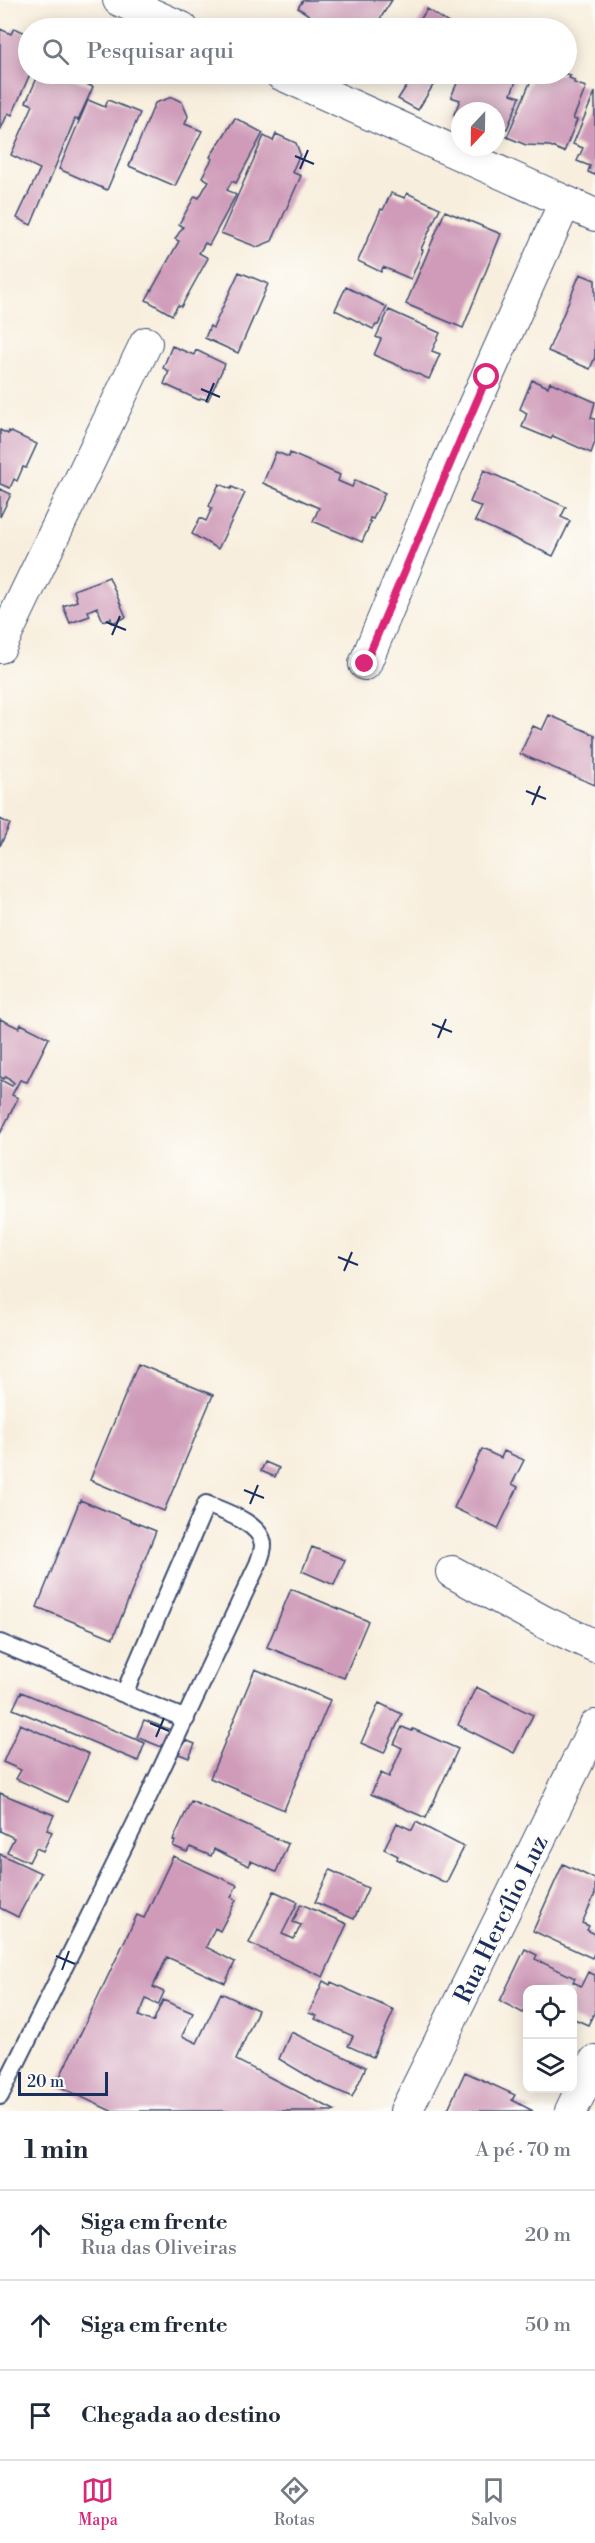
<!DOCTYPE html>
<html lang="pt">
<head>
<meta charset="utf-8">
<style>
	:root { --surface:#fff; --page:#f6f6f7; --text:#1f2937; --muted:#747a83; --line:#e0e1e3; --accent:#db2777 }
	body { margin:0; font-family:"Libre Bodoni",serif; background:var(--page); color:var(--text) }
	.controls { position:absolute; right:18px; bottom:18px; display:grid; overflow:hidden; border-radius:12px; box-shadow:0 3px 15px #0003 }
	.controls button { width:54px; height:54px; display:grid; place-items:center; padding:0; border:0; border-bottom:2px solid var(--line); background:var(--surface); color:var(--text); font:30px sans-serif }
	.compass { position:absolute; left:451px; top:102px; width:54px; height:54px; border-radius:50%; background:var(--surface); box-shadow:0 3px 15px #0003; rotate:202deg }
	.scale { position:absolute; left:18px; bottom:15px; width:90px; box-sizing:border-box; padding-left:6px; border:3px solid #1b2f5e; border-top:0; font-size:16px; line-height:21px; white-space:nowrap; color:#1b2f5e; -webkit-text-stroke:4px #fdfcf7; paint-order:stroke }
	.stop { position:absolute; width:18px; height:18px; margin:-14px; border:4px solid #db2777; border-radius:50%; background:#fff }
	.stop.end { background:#db2777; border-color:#fff; box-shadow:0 2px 6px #0008 }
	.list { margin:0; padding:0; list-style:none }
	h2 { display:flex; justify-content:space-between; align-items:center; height:78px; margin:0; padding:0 24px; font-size:26px }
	h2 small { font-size:20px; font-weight:400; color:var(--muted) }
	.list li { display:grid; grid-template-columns:39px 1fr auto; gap:18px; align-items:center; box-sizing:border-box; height:90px; padding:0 24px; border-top:2px solid var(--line) }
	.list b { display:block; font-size:22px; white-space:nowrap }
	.list p { margin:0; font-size:20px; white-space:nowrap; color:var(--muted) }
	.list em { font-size:20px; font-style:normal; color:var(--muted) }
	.icon { flex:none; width:33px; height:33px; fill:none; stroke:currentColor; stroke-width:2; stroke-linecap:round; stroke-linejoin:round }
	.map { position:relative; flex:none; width:595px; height:2111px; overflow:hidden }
	.search { position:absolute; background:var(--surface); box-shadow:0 3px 15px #0003; left:18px; right:18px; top:18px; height:66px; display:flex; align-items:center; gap:15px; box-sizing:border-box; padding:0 21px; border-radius:33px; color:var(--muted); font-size:22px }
	.sheet { height:348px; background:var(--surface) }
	nav { display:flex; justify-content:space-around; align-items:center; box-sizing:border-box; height:84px; border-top:2px solid var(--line); background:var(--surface); font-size:16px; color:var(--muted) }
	nav a { display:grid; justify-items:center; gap:3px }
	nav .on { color:var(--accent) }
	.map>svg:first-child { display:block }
	.building { fill:#cf9bb9 }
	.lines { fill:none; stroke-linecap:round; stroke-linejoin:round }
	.lane-casing { stroke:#3c4c71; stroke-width:20 }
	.street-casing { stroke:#3c4c71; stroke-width:34 }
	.lane { stroke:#fff; stroke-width:16 }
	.street { stroke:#fff; stroke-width:32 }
	.route { stroke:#db2777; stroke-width:8 }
	.ticks { fill:none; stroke:#1b2f5e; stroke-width:2 }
	.labels { text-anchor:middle; stroke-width:4.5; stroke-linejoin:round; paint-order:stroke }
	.street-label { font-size:24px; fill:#1b2f5e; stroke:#fdfcf7 }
</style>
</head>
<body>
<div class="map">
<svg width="595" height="2111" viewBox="0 0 595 2111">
	<rect width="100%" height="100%" fill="#fdfcf7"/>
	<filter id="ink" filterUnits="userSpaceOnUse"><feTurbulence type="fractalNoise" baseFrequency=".0167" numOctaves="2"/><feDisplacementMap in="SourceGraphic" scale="12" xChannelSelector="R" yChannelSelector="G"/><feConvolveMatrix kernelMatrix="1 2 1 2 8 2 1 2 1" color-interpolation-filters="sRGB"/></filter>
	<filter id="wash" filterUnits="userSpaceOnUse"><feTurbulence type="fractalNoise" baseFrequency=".008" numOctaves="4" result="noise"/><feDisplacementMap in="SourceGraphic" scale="24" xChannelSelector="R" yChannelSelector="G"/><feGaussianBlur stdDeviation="1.35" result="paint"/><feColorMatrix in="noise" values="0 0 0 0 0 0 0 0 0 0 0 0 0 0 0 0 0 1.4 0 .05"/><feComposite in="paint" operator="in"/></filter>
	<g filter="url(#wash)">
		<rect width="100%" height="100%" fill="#f8eedd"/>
		<g id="blocks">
			<!-- building -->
			<path class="building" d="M303 0H392L375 27 362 18 354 28H329L298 8Z
				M427 9 456 28H415Z
				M14 28 28 34 25 40 28 42V74H30L12 115 8 113 0 131V29L11 34Z
				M39 74H63L93 87 78 120 75 119 31 225 17 218 40 169 11 155 33 105 26 102Z
				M394 74H440L418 110 398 99 409 82Z
				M461 74H519L511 94 520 97 507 129 496 124V111H460V116L454 114 460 100 451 97Z
				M537 74H566L571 75 569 78 574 80V83L586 87 573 119 577 120 564 152 550 146 526 145 507 137 532 78H535Z
				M595 92V175L588 172 590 166 577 161 583 148 573 144Z
				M172 97 182 102 188 116 185 124 202 131 175 186 129 166 155 103Z
				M88 100 105 107 108 100 140 113 107 190 59 169Z
				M235 118 263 133 236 183 232 181 227 190 236 195 209 245 205 243 199 253 208 258 181 307 178 305 172 315 146 300 179 241 175 239 183 227 179 224 195 196 199 198 209 181 202 177 212 159 210 157Z
				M276 134 296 143 300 154 292 172 301 176 272 241 257 247 221 233 264 136 273 141Z
				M391 193 405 198 407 193 440 208 421 249 423 250 411 279 383 267 381 272 358 261 381 209 383 210Z
				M445 211 501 234 463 328 406 304Z
				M239 272 268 284 238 353 205 338 210 326 213 328Z
				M580 274 595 280V357L590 369 548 351Z
				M346 287 387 307 378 325H376L373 329 335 310Z
				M389 310 440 333 432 351 440 354 429 379 374 355 381 339 376 337Z
				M172 346 194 355 196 350 225 364 208 400 201 398 199 400 164 384 169 371 163 368Z
				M532 380 548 387 550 382 595 402 591 418 595 419V442L591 453 553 436 551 439 522 427 527 413 520 409Z
				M0 430 8 434 9 431 37 444 26 468 23 467 17 481 14 479 10 488 0 484Z
				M276 452 289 457 290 453 340 475 338 481 352 487 355 480 385 493 373 519 370 518 369 521 371 522 362 542 313 521 319 508 263 483Z
				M484 470 566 507 561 517 570 521 553 556 475 521 482 507 470 502Z
				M219 484 231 489 232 487 245 493 218 549 192 534 200 518 206 521 212 508 209 506Z
				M0 489 11 494 0 517Z
				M109 577 126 617 112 623 111 618 103 621 97 607 88 611 90 616 70 623 63 606 77 601 74 590Z
				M549 715 595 735V785L520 754 533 726 542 730Z
				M0 819 10 824 0 846Z
				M0 1019 19 1028 21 1024 49 1038 27 1082 20 1080 12 1095 18 1098 0 1134V1083L1 1080 12 1086 14 1083 6 1076 4 1079 0 1077Z
				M138 1364 213 1395 164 1511 90 1480Z
				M482 1449 501 1458 504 1451 524 1460 512 1484 518 1487 498 1529 454 1508Z
				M265 1462 279 1468 275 1477 261 1471Z
				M80 1500 156 1531 113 1638 37 1607Z
				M312 1547 345 1560 334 1585 302 1571Z
				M291 1589 368 1621 344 1678 267 1647Z
				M255 1669 330 1700 284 1810 210 1778Z
				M476 1687 533 1715 514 1753 458 1725Z
				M21 1692 145 1743 138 1761 13 1709Z
				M379 1703 402 1714 384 1753 361 1743Z
				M144 1720 171 1730 164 1748 137 1737Z
				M20 1724 89 1754 67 1802 16 1779 21 1770 3 1762Z
				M402 1727 412 1731 413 1729 458 1749 426 1818 371 1794 381 1773 389 1777 402 1748 394 1744Z
				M185 1740 195 1744 189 1758 179 1754Z
				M0 1793 54 1815 47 1830 52 1832 43 1851 36 1848 29 1862 7 1852 14 1838 0 1831Z
				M191 1801 288 1844 276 1872 251 1861 249 1866 214 1849 211 1856 190 1847 187 1852 173 1846 175 1841 173 1840Z
				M416 1822 464 1847 446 1883 397 1859 398 1856 384 1849 397 1823 412 1830Z
				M0 1854 41 1873 18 1917 0 1908Z
				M173 1856 237 1885 231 1897 236 1900 220 1931 215 1928 206 1947 235 1962 225 1983 167 1957 153 1987 164 1992 158 2005 146 1999 139 2016 153 2022 163 2000 193 2013 182 2036 197 2043 221 1993 258 2010 236 2060 336 2111H111L56 2085 137 1915 144 1918Z
				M563 1864 595 1879V1894L582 1923 589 1926 587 1930 595 1934V1951L592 1958 533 1931Z
				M330 1870 368 1888 354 1919 315 1902Z
				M274 1891 298 1902 282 1934 294 1939 301 1925 293 1922 301 1904 347 1924 323 1977 249 1943Z
				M525 1949 537 1955 535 1959 575 1978 573 1982 581 1986 588 1972 595 1975V2011L588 2025 572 2018V1990H528V2004L523 2013 500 2001Z
				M323 1981 330 1985 331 1982 394 2010 373 2057 348 2046 353 2036 315 2019 317 2016 309 2013Z
				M291 2032 366 2067 352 2097 316 2081 279 2059Z
				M465 2072 515 2095 512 2100 533 2111H447Z"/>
		</g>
	</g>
	<g filter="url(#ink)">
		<use href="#blocks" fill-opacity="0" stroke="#3c4c71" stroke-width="1.5"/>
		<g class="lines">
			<defs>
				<path id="lane" d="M0 1643 124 1694 206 1504C222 1511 262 1523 263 1545 263 1551 260 1558 258 1564L141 1812 0 2096
					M124 1694 186 1719"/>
				<path id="street" d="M119 0 182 28
					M281 74 595 215
					M0 647 146 343
					M365 664 448 464 565 202
					M452 1572 544 1622 595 1646
					M406 2111 595 1726
					M571 2111 595 2061"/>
			</defs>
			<!-- lane casing -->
			<use href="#lane" class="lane-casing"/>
			<!-- street casing -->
			<use href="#street" class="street-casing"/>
			<!-- lane -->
			<use href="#lane" class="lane"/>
			<!-- street -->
			<use href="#street" class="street"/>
		</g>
	</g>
	<g class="lines" filter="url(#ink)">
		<!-- route -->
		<path class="route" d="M365 664 487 377"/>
	</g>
	<!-- ticks -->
	<path class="ticks" d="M295 156 314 164M300 169 308 150M201 389 220 397M206 402 214 383M106 622 126 630M112 635 120 616M526 791 546 799M532 805 540 786M432 1024 452 1032M438 1038 446 1019M338 1257 358 1265M344 1271 352 1252M244 1490 264 1498M250 1504 258 1485M150 1723 169 1731M156 1737 164 1718M56 1956 75 1964M62 1970 69 1951"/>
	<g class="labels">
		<!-- street labels -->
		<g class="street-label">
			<text transform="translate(501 1919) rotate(-64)" y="8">Rua Hercílio Luz</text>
		</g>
	</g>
</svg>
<div class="controls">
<button><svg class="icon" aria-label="locate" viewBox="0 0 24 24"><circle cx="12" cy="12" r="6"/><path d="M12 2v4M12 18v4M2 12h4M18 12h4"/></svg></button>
<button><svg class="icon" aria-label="layers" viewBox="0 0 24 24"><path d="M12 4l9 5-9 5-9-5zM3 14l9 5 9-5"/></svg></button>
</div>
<svg class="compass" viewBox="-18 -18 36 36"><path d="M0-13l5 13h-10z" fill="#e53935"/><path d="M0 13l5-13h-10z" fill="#747a83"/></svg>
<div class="scale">20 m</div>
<div class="stop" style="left:487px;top:377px"></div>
<div class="stop end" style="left:365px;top:664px"></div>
<div class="search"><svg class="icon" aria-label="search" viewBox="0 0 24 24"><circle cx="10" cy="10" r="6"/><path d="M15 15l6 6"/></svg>Pesquisar aqui</div>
</div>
<section class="sheet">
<h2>1 min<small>A pé · 70 m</small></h2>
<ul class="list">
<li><svg class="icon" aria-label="ahead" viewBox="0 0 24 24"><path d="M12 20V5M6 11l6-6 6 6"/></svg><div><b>Siga em frente</b><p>Rua das Oliveiras</p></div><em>20 m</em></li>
<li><svg class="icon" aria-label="ahead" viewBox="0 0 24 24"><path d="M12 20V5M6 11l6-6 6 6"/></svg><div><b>Siga em frente</b></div><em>50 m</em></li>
<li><svg class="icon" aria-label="arrive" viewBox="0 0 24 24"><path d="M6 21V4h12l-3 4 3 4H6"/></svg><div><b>Chegada ao destino</b></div></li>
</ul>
</section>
<nav>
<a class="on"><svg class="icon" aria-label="map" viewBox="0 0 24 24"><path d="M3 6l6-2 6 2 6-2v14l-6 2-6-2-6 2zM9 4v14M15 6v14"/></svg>Mapa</a>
<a><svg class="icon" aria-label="directions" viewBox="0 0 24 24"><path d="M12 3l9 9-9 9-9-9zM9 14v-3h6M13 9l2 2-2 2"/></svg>Rotas</a>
<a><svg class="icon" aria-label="saved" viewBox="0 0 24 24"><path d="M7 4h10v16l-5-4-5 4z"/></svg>Salvos</a>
</nav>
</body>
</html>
